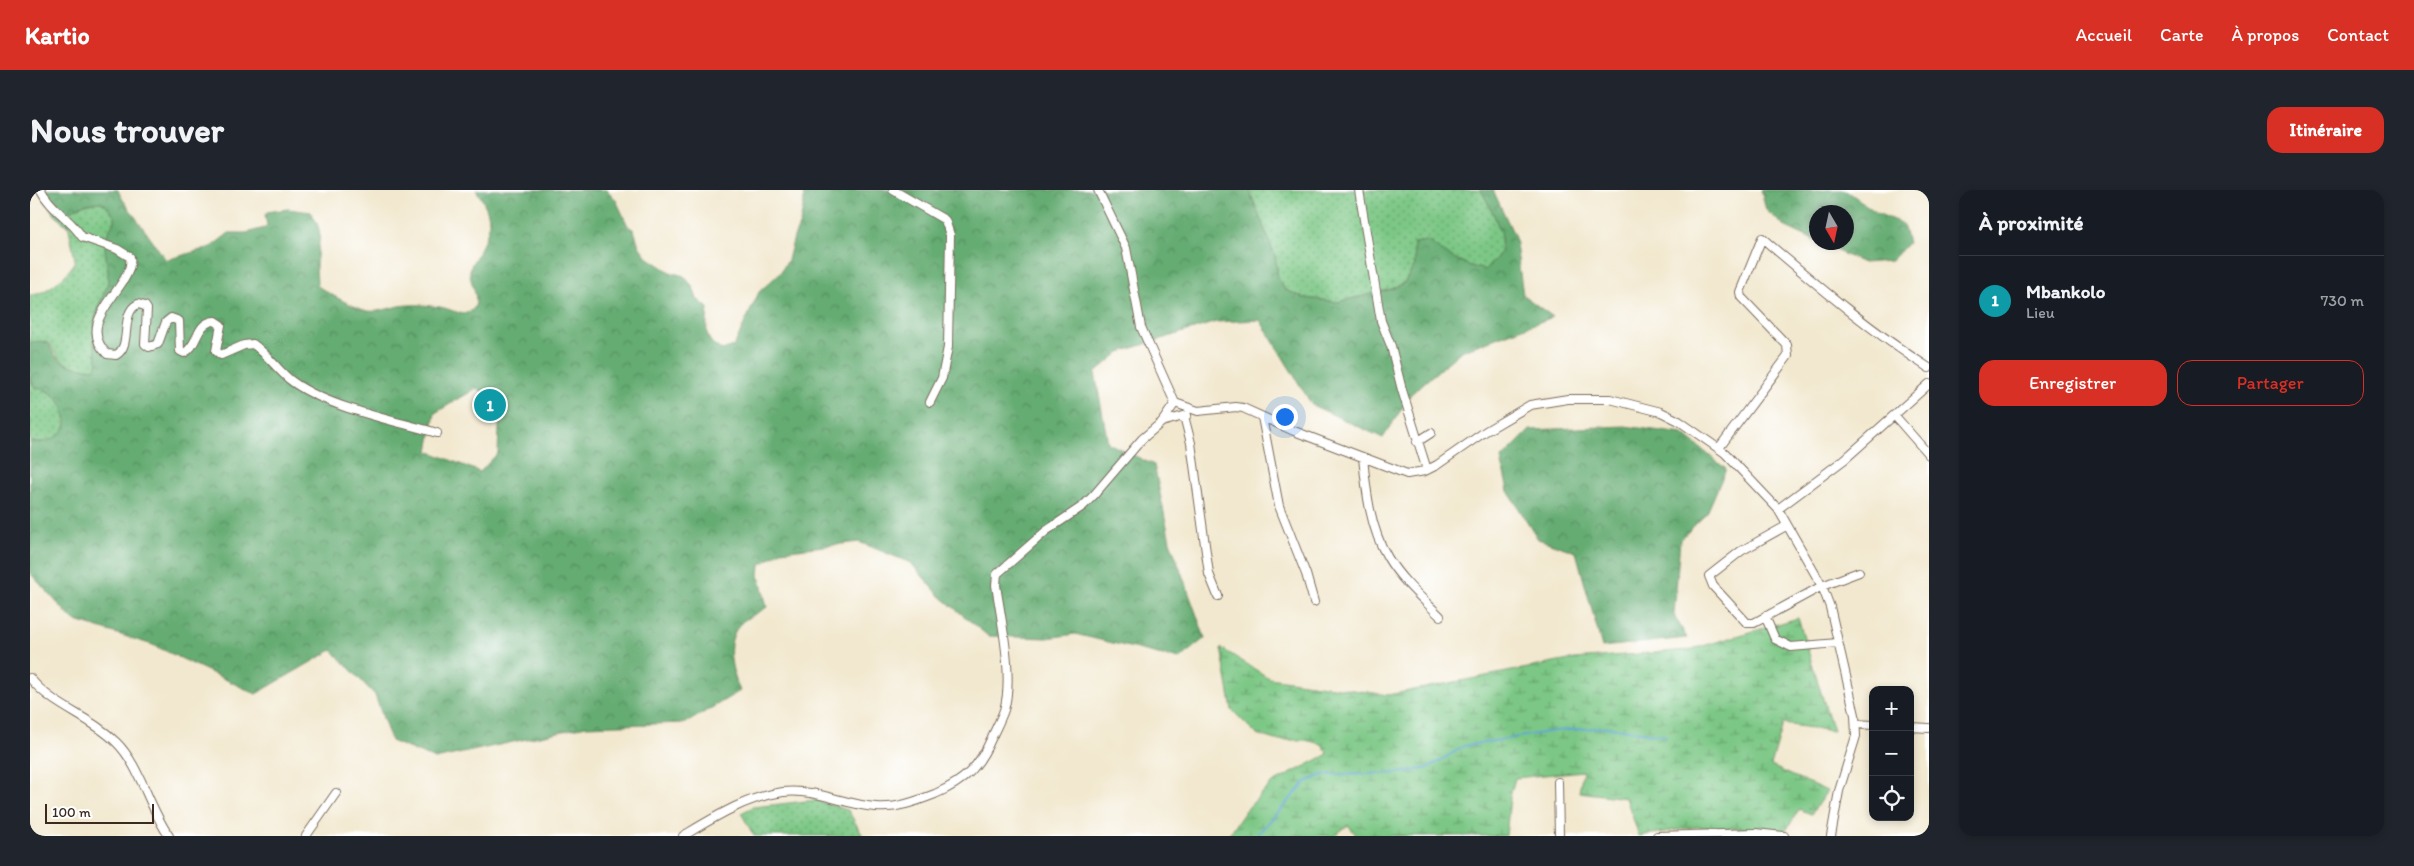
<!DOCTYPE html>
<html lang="fr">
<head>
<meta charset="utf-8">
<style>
	:root { --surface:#171b24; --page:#20242c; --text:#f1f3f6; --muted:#9ea1a6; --line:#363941; --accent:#d93025 }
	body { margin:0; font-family:Itim,sans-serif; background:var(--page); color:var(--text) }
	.controls { position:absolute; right:15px; bottom:15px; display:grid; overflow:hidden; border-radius:10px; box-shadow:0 2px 8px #0003 }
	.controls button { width:45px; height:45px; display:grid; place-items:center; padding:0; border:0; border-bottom:1px solid var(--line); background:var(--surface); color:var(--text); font:25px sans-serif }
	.compass { position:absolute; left:1779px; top:15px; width:45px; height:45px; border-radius:50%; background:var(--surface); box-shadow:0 2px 8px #0003; rotate:171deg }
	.scale { position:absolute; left:15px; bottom:12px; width:109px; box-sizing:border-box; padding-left:5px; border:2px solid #3b2a1e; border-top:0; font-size:14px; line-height:18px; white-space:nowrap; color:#3b2a1e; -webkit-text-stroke:4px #fff; paint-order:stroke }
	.you { position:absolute; left:1254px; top:226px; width:18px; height:18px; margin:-12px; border:4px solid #fff; border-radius:50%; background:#1a73e8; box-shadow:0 0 0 8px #1a73e833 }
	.badge { display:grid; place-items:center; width:32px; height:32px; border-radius:50%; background:var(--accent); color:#fff; font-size:16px; font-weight:700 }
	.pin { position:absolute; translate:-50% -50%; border:2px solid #fff; box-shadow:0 1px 5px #0006 }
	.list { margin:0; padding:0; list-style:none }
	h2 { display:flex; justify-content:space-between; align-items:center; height:65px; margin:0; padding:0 20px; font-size:21px }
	h2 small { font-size:16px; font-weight:400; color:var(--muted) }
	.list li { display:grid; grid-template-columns:32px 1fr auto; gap:15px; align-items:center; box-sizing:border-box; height:90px; padding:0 20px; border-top:1px solid var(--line) }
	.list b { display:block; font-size:19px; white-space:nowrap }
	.list p { margin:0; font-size:16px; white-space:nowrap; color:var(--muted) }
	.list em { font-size:16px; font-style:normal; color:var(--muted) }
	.actions { display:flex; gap:10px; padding:15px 20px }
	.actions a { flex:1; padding:11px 0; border:1px solid var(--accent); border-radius:15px; text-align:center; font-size:18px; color:var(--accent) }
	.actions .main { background:var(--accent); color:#fff }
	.icon { flex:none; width:28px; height:28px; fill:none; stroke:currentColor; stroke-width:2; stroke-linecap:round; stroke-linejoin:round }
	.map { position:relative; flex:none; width:1899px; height:646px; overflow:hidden; border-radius:15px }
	header { display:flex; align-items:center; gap:30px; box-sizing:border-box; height:70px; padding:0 25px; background:var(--accent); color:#fff }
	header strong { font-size:24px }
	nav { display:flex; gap:28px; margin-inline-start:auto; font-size:18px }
	.intro { display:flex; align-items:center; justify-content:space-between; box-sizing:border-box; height:120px; padding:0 30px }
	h1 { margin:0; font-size:35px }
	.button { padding:12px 22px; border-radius:15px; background:var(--accent); color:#fff; font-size:18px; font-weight:700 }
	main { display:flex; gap:30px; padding:0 30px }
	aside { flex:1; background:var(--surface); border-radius:15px; box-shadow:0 2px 8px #0003 }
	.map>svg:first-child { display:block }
	.grass { fill:url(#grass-dots); stroke:#5c7852 }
	.forest { fill:url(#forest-crowns); stroke:#506b48; fill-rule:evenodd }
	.wetland { fill:url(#wetland-marsh); stroke:#5c7852 }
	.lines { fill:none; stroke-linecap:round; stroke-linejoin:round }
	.stream { stroke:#60a6d5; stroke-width:2 }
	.minor-casing { stroke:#7b6c5c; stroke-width:10 }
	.minor { stroke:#fff; stroke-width:8 }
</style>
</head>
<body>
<header>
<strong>Kartio</strong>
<nav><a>Accueil</a><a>Carte</a><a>À propos</a><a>Contact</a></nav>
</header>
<div class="intro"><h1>Nous trouver</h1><a class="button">Itinéraire</a></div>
<main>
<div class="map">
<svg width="1899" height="646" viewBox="0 0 1899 646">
	<defs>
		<pattern id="grass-dots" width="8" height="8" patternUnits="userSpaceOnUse" patternTransform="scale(1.25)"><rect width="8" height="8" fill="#7cc785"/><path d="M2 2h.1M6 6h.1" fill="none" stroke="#67a26c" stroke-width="1.8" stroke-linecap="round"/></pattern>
		<pattern id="forest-crowns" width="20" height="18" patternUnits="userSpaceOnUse" patternTransform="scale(1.25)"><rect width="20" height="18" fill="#65ac72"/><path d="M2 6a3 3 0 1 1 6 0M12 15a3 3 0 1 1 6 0" fill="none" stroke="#548c5d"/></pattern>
		<pattern id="wetland-marsh" width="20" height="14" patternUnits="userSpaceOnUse" patternTransform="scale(1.25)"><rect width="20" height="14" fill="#7cc785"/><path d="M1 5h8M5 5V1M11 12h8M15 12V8" fill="none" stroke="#67a26c"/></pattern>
	</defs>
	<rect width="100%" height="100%" fill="#fff"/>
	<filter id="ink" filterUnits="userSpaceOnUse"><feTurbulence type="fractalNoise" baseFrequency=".02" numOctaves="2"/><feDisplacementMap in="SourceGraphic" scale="10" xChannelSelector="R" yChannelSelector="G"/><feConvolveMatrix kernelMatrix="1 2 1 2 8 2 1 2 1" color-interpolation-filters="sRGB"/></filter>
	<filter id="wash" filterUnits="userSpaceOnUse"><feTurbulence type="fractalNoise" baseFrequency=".0096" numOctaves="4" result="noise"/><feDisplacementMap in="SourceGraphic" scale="20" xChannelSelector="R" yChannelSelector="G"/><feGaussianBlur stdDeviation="1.12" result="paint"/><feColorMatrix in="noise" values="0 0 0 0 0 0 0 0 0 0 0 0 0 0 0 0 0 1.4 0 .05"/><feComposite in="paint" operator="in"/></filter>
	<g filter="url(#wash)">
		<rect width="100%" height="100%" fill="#f2e8cf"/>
		<!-- grass -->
		<path class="grass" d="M1219 0H1451C1459 15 1474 40 1471 58 1470 67 1460 74 1455 80 1432 75 1416 64 1397 51L1384 53 1385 75 1374 93 1362 99 1308 112 1275 108 1255 100 1248 88 1245 66Z
			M71 12 77 16 85 27C84 36 78 40 76 48 73 60 79 74 78 87 78 100 71 108 67 120 62 139 64 155 68 173L64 179C41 178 31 175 20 154L2 152 0 156V105C14 106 42 83 45 70L36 23 55 14Z
			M0 188 1 192C23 205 34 207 36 235 30 248 14 255 0 251Z
			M785 610 818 620 833 646H724L711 623 723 617Z"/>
		<!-- forest -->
		<path class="forest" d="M8 0H88L91 7 136 70 181 57 199 43H216L235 38 237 36 235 24 237 22 258 19 281 22C293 43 290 44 287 67 285 76 287 86 287 95 294 102 328 119 337 121 351 123 365 115 379 115 389 114 400 116 410 117 418 118 431 126 439 122 455 114 438 92 440 80 441 74 446 68 448 63 463 36 463 25 446 0H577L586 10 598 36 604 40 609 56 617 67 640 82 654 86 663 97 667 109 678 118C677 138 672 150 692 160L704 156 729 102 750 83 758 70 764 47 770 34 774 13 773 0H1219L1245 66 1248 88 1255 100 1275 108 1308 112 1362 99 1374 93 1385 75 1384 53 1397 51C1416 64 1432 75 1455 80 1460 74 1470 67 1471 58 1474 40 1459 15 1451 0H1463L1485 47 1493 105 1523 127 1431 161 1381 204 1353 248 1282 215 1230 130 1186 132 1090 162 1065 183 1078 253 1124 275 1140 351 1175 448 1149 469 1045 444 1017 448 958 446 910 406 881 373 829 352 751 361 730 375 729 385 737 417C730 422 720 426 713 431 693 450 701 479 710 501L656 533 556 536 405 569 361 551 345 505 302 460 226 504 123 455 43 430 0 383V251C14 255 30 248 36 235 35 216 27 200 5 198L0 188V156L2 152C25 149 15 156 28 168 38 178 51 178 64 179L68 174C64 155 62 139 67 120 71 108 78 100 78 87 79 75 73 61 76 48 78 40 84 36 85 27L77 16 71 12 55 14 36 23 38 37 24 24ZM447 198 470 214 468 263 450 282 398 261 405 223Z
			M1731 0H1816L1847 23 1873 34 1878 53 1861 71 1833 73 1790 53 1816 52V22H1786V51L1754 36 1736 20Z
			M1595 236 1653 244 1696 279 1677 323 1650 350 1644 425 1657 448 1572 457 1546 362 1508 349 1478 301 1471 269 1500 240Z"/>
		<!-- wetland -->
		<path class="wetland" d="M1768 428 1803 541 1753 534 1741 576 1797 601 1781 624 1769 619 1756 641 1666 637 1609 646 1596 608 1549 602 1553 581 1485 588 1480 607 1476 646H1327L1318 635 1304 646H1198L1216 620 1241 594 1298 564 1292 554 1275 550H1245L1226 544 1202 520 1191 458 1239 488 1358 505 1544 469 1659 460Z"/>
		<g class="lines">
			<!-- stream -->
			<path class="stream" d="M1226 646 1276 592 1293 585 1370 583 1398 578 1434 556 1524 541 1579 537 1636 546"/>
		</g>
	</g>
	<g filter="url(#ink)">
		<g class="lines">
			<defs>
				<path id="minor" d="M11 0C20 19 41 29 52 47L87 59 100 67C106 96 42 129 77 164L86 165C103 156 89 123 108 114L115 116 117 119 115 154 119 157 128 154 136 132 141 128 149 131 150 161 154 163C169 156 165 132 185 131L191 135 186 161 191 165 214 155 223 154C237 164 246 178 259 189 294 217 363 230 407 243
					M863 0 915 30 920 45 918 157 912 188 900 212
					M1068 0 1096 58 1111 137 1145 213 1168 221 1206 217 1213 218 1264 241 1377 284 1395 281 1407 275 1456 241 1500 215 1538 209H1580L1631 222 1649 231 1695 263 1748 319 1792 396 1800 417 1825 525 1826 546 1809 601 1801 646
					M1329 0 1351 131 1361 156 1372 200 1397 280
					M1154 226 1161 253 1179 384 1188 406
					M1865 226 1899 265
					M1232 227 1249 316 1276 384 1284 412
					M1132 232 1157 225
					M1387 252 1401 243
					M1689 258 1758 166 1757 155 1711 107 1710 102 1732 48C1786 94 1839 140 1899 178
					M1333 267C1336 300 1340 339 1358 368 1371 390 1392 408 1410 426
					M1748 319 1815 269 1899 194
					M1756 336 1711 361 1679 386 1683 396 1717 433H1724L1792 396 1829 382
					M1735 426 1745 449 1761 457 1808 453
					M0 488C23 517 60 526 86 552 110 575 119 618 139 646
					M1826 534 1843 535
					M1880 537 1899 538
					M1528 592 1529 646
					M276 646 306 603
					M653 646C685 627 716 607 753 602 785 598 815 615 846 617 866 619 887 611 905 604 935 591 949 577 962 547 966 538 971 529 974 520 984 487 971 429 966 395L967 384 1016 341 1053 316 1064 305 1112 249 1132 232 1145 213
					M1627 646 1725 643 1754 646"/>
			</defs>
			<!-- minor casing -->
			<use href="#minor" class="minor-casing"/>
			<!-- minor -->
			<use href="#minor" class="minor"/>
		</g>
	</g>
</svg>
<div class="controls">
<button>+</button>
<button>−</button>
<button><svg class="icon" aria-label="locate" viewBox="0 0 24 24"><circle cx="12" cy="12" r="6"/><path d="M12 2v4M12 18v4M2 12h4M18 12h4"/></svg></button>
</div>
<svg class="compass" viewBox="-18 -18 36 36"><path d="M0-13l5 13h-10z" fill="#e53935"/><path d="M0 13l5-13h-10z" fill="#9ea1a6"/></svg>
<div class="scale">100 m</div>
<div class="you"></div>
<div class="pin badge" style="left:460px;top:215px;background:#0f9aa8">1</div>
</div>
<aside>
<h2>À proximité<small></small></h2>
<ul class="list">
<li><span class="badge" style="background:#0f9aa8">1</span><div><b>Mbankolo</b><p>Lieu</p></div><em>730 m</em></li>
</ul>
<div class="actions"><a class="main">Enregistrer</a><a>Partager</a></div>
</aside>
</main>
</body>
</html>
